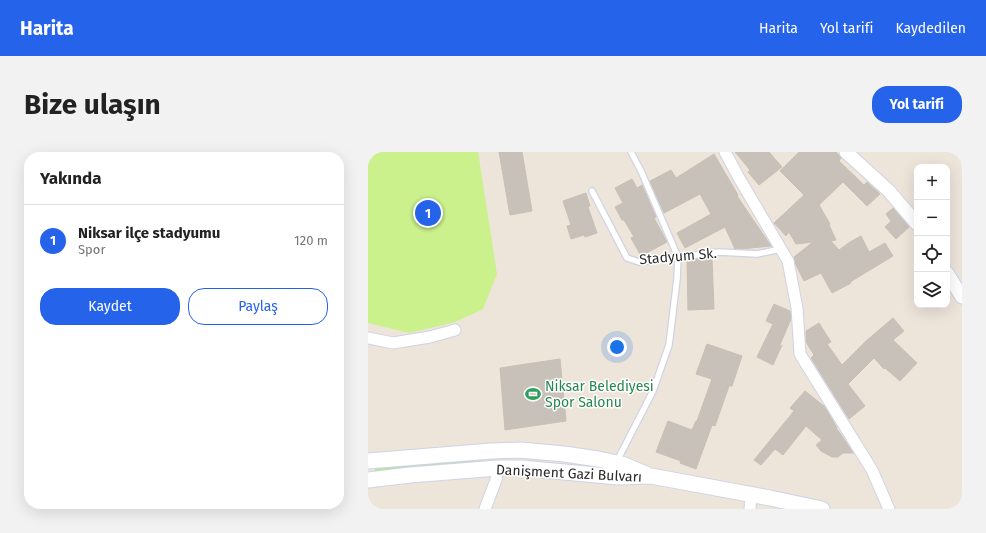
<!DOCTYPE html>
<html lang="tr">
<head>
<meta charset="utf-8">
<style>
	:root { --surface:#fff; --page:#f2f2f2; --text:#222; --muted:#767676; --line:#e0e0e0; --accent:#2563eb }
	body { margin:0; font-family:"Fira Sans",sans-serif; background:var(--page); color:var(--text) }
	.controls { position:absolute; right:12px; top:12px; display:grid; overflow:hidden; border-radius:8px; box-shadow:0 4px 16px #0002 }
	.controls button { width:36px; height:36px; display:grid; place-items:center; padding:0; border:0; border-bottom:1px solid var(--line); background:var(--surface); color:var(--text); font:20px sans-serif }
	.you { position:absolute; left:249px; top:195px; width:14px; height:14px; margin:-10px; border:3px solid #fff; border-radius:50%; background:#1a73e8; box-shadow:0 0 0 6px #1a73e833 }
	.badge { display:grid; place-items:center; width:26px; height:26px; border-radius:50%; background:var(--accent); color:#fff; font-size:13px; font-weight:700 }
	.pin { position:absolute; translate:-50% -50%; border:2px solid #fff; box-shadow:0 1px 4px #0006 }
	.list { margin:0; padding:0; list-style:none }
	h2 { display:flex; justify-content:space-between; align-items:center; height:52px; margin:0; padding:0 16px; font-size:17px }
	h2 small { font-size:13px; font-weight:400; color:var(--muted) }
	.list li { display:grid; grid-template-columns:26px 1fr auto; gap:12px; align-items:center; box-sizing:border-box; height:72px; padding:0 16px; border-top:1px solid var(--line) }
	.list b { display:block; font-size:15px; white-space:nowrap }
	.list p { margin:0; font-size:13px; white-space:nowrap; color:var(--muted) }
	.list em { font-size:13px; font-style:normal; color:var(--muted) }
	.actions { display:flex; gap:8px; padding:12px 16px }
	.actions a { flex:1; padding:9px 0; border:1px solid var(--accent); border-radius:16px; text-align:center; font-size:14px; color:var(--accent) }
	.actions .main { background:var(--accent); color:#fff }
	.icon { flex:none; width:22px; height:22px; fill:none; stroke:currentColor; stroke-width:2; stroke-linecap:round; stroke-linejoin:round }
	.map { position:relative; flex:none; width:594px; height:357px; overflow:hidden; border-radius:16px }
	header { display:flex; align-items:center; gap:24px; box-sizing:border-box; height:56px; padding:0 20px; background:var(--accent); color:#fff }
	header strong { font-size:19px }
	nav { display:flex; gap:22px; margin-inline-start:auto; font-size:14px }
	.intro { display:flex; align-items:center; justify-content:space-between; box-sizing:border-box; height:96px; padding:0 24px }
	h1 { margin:0; font-size:28px }
	.button { padding:10px 18px; border-radius:16px; background:var(--accent); color:#fff; font-size:14px; font-weight:700 }
	main { display:flex; gap:24px; padding:0 24px }
	aside { flex:1; background:var(--surface); border-radius:16px; box-shadow:0 4px 16px #0002 }
	.map>svg:first-child { display:block }
	.green { fill:#b2e991 }
	.pitch { fill:#caf18b }
	.building { fill:#c8c1b9; stroke:#c8c0b3 }
	.lines { fill:none; stroke-linecap:round; stroke-linejoin:round }
	.service-casing { stroke:#cfd3e4; stroke-width:8 }
	.minor-casing { stroke:#cfd3e4; stroke-width:13 }
	.tertiary-casing { stroke:#cfd3e4; stroke-width:15 }
	.secondary-casing { stroke:#cfd3e4; stroke-width:17 }
	.service { stroke:#fff; stroke-width:5.5 }
	.minor { stroke:#fff; stroke-width:11 }
	.tertiary { stroke:#fff; stroke-width:13 }
	.secondary { stroke:#fff; stroke-width:15 }
	.labels { text-anchor:middle; stroke-width:3; stroke-linejoin:round; paint-order:stroke }
	.street-label { font-size:14px; fill:#292929; stroke:#fff }
	.leisure-label { font-size:14px; fill:#27864d; stroke:#fff; text-anchor:start }
</style>
</head>
<body>
<header>
<strong>Harita</strong>
<nav><a>Harita</a><a>Yol tarifi</a><a>Kaydedilen</a></nav>
</header>
<div class="intro"><h1>Bize ulaşın</h1><a class="button">Yol tarifi</a></div>
<main>
<aside>
<h2>Yakında<small></small></h2>
<ul class="list">
<li><span class="badge">1</span><div><b>Niksar ilçe stadyumu</b><p>Spor</p></div><em>120 m</em></li>
</ul>
<div class="actions"><a class="main">Kaydet</a><a>Paylaş</a></div>
</aside>
<div class="map">
<svg width="594" height="357" viewBox="0 0 594 357">
	<rect width="100%" height="100%" fill="#ede4da"/>
	<!-- green -->
	<path class="green" d="M117 306 118 308 7 320V316Z"/>
	<!-- pitch -->
	<path class="pitch" d="M0 0H110L129 122 115 157 87 170 41 181 0 171Z"/>
	<!-- building -->
	<path class="building" d="M131 0H154L164 59 142 63Z
		M367 0H401L414 15 391 33 380 20 382 18Z
		M431 0H468L473 6 471 9 496 33 499 30 512 42 499 54 475 30 451 53 462 72 461 73 468 88 463 89 471 98 482 90 493 84 501 100 517 91 525 104 482 130 483 131 464 141 453 121 436 129 428 113 426 105 445 90 428 92 421 80 418 84 406 71 436 43 412 19Z
		M346 2 370 43 369 44 403 94 373 97H367L357 75 317 96 309 81 343 62 332 42 296 61 282 29 303 18 308 26Z
		M264 27 269 36 274 33 288 65 286 66 299 90 273 104 263 86 266 85 256 68H254L247 55 255 51 247 36Z
		M218 41 222 54 220 55 229 81 217 85 216 83 203 87 199 74 203 73 195 49Z
		M525 56 541 75 528 87 517 75 523 69 518 62Z
		M327 107H344L346 157 320 158 319 108Z
		M406 152 422 159 423 167 411 195 414 193 405 213 389 205 405 172 398 169Z
		M525 166 536 179 525 188 549 211 532 229 517 216 516 217 506 206 480 232 497 254 481 267 443 206 446 203 438 190V179L451 171 463 190 459 192 474 213 498 189Z
		M339 192 374 204 364 234H361L347 274 344 273 328 317 312 311 313 309 288 300 300 269 324 278 328 269H329L344 227 328 222Z
		M192 207 198 269 137 278 132 216Z
		M437 239 457 255 469 276H468L474 284 485 301H475L470 305H464L453 299 448 293 454 288 438 274 415 303 407 297 393 313 386 308 426 259 422 256Z"/>
	<g class="lines">
		<defs>
			<path id="service" d="M224 39 259 106 271 110 351 100 389 102 413 97
				M248 311 285 239 301 193 309 127 310 105 273 19 263 0"/>
			<path id="minor" d="M357 0 371 26 420 109 429 156 432 202 504 318 521 357
				M0 186 25 191 62 185 87 178
				M117 357 128 328 130 316
				M382 357 383 343"/>
			<path id="tertiary" d="M478 0 521 39 549 72
				M579 121 594 145"/>
			<path id="secondary" d="M0 309 123 299 152 298 196 302 230 307 254 312 278 322
				M0 328 42 323 130 316H153L250 325 283 324 402 346 454 357"/>
		</defs>
		<!-- service casing -->
		<use href="#service" class="service-casing"/>
		<!-- minor casing -->
		<use href="#minor" class="minor-casing"/>
		<!-- tertiary casing -->
		<use href="#tertiary" class="tertiary-casing"/>
		<!-- secondary casing -->
		<use href="#secondary" class="secondary-casing"/>
		<!-- service -->
		<use href="#service" class="service"/>
		<!-- minor -->
		<use href="#minor" class="minor"/>
		<!-- tertiary -->
		<use href="#tertiary" class="tertiary"/>
		<!-- secondary -->
		<use href="#secondary" class="secondary"/>
	</g>
	<!-- icons -->
	<defs>
		<symbol id="stadium-bare" viewBox="-9 -9 18 18"><path d="M0-5a6.5 5 0 1 0 0 10a6.5 5 0 1 0 0-10ZM-3.5-1.8h7v3.6h-7Z" fill="#2e9e5b" stroke="#fff" stroke-width="2.5" paint-order="stroke"/></symbol>
	</defs>
	<g fill-rule="evenodd">
		<use href="#stadium-bare" x="154" y="231" width="22" height="22"/>
	</g>
	<g class="labels">
		<!-- street labels -->
		<g class="street-label">
			<text transform="translate(310 104) rotate(-5)" y="5">Stadyum Sk.</text>
			<text transform="translate(201 321) rotate(3)" y="5">Danişment Gazi Bulvarı</text>
		</g>
		<!-- leisure labels -->
		<g class="leisure-label">
			<text x="177" y="239">Niksar Belediyesi<tspan x="177" dy="16">Spor Salonu</tspan></text>
		</g>
	</g>
</svg>
<div class="controls">
<button>+</button>
<button>−</button>
<button><svg class="icon" aria-label="locate" viewBox="0 0 24 24"><circle cx="12" cy="12" r="6"/><path d="M12 2v4M12 18v4M2 12h4M18 12h4"/></svg></button>
<button><svg class="icon" aria-label="layers" viewBox="0 0 24 24"><path d="M12 4l9 5-9 5-9-5zM3 14l9 5 9-5"/></svg></button>
</div>
<div class="you"></div>
<div class="pin badge" style="left:60px;top:61px">1</div>
</div>
</main>
</body>
</html>
